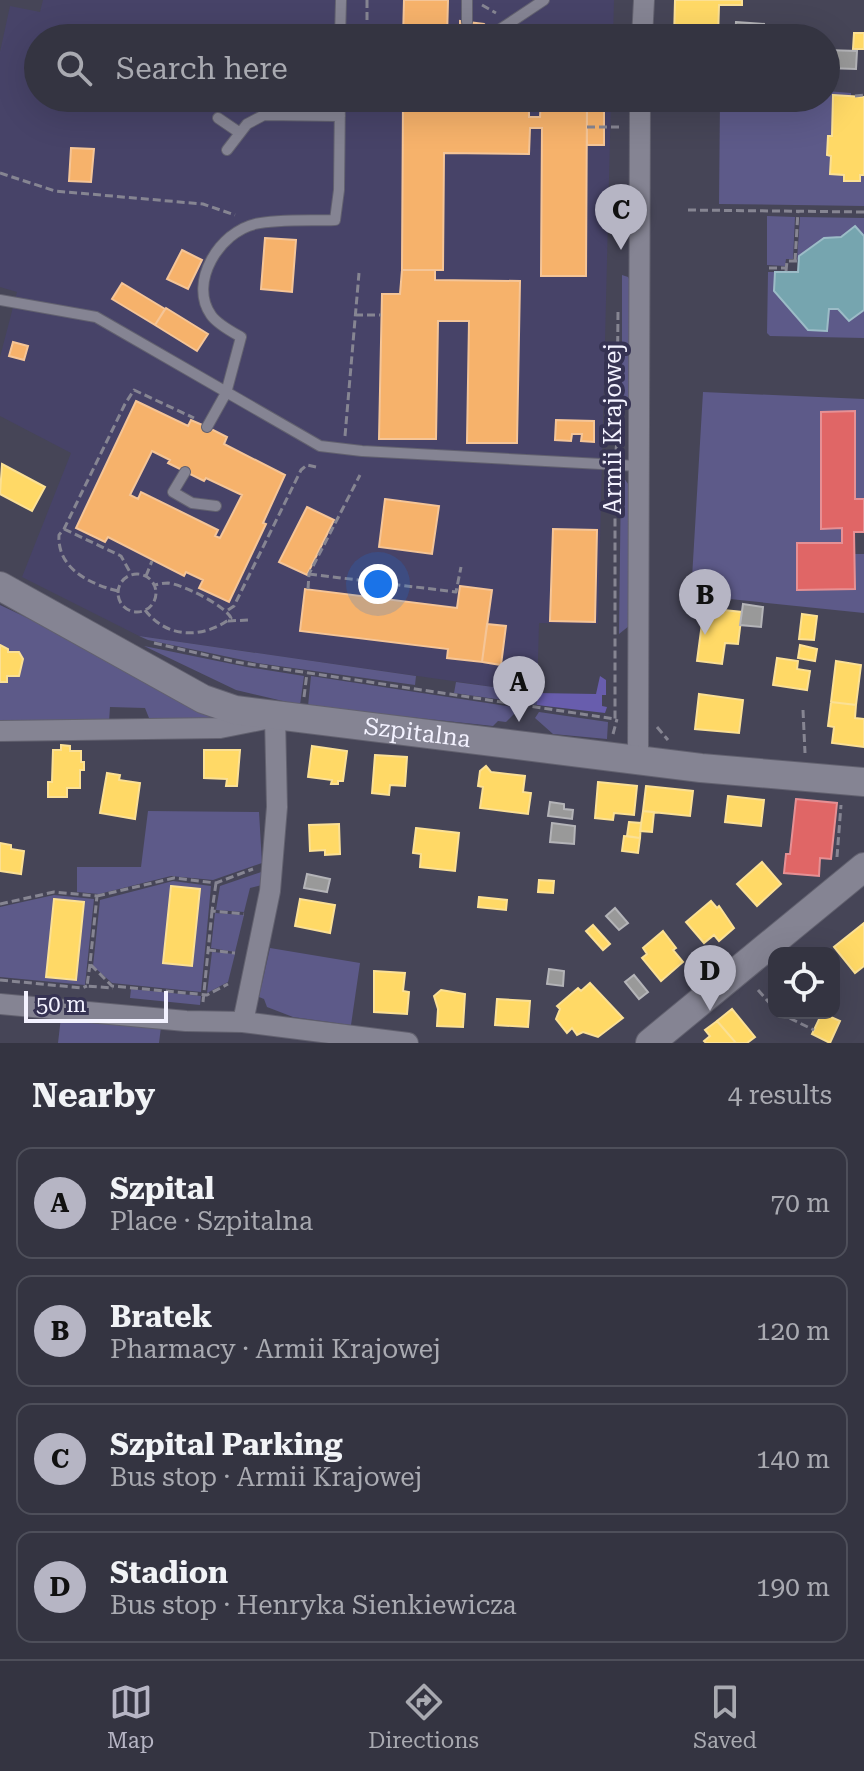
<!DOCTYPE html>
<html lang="en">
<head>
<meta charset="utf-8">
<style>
	:root { --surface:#343441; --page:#3f3f4c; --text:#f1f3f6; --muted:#a9aab1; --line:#4e4f5a; --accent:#b6b5c4 }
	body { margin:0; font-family:"Roboto Serif",serif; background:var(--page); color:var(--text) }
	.controls { position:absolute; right:24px; bottom:24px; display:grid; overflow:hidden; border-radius:16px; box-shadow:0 8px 32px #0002 }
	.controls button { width:72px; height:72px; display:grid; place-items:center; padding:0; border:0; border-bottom:2px solid var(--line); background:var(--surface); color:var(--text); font:40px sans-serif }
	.scale { position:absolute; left:24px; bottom:20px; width:144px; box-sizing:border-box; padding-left:8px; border:4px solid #f3f2ff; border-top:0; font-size:22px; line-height:28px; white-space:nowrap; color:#f3f2ff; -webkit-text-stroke:6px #363353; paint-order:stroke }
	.you { position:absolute; left:378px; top:584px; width:28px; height:28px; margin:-20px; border:6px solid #fff; border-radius:50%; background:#1a73e8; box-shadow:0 0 0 12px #1a73e833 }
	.badge { display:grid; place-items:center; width:52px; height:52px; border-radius:50%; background:var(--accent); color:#111; font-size:26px; font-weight:700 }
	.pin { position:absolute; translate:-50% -66px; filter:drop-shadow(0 2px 4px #0008) }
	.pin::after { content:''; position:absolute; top:42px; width:28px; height:24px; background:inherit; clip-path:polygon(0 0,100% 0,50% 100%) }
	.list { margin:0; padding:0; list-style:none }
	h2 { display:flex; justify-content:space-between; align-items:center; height:104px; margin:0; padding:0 32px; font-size:34px }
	h2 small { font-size:26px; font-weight:400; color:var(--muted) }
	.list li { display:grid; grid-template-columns:52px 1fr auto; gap:24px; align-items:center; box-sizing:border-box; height:112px; margin:0 16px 16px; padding:0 16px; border:2px solid var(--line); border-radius:16px }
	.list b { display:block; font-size:30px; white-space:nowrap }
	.list p { margin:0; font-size:26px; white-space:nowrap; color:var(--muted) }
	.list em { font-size:26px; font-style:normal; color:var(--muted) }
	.icon { flex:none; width:44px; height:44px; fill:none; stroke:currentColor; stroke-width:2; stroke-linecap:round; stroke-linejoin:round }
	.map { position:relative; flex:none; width:864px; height:1043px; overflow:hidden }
	.search { position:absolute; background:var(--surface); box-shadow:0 8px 32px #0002; left:24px; right:24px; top:24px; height:88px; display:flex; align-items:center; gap:20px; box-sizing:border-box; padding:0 28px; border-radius:44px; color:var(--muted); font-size:30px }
	.sheet { height:616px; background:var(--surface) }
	nav { display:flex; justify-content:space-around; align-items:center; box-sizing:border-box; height:112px; border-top:2px solid var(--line); background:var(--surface); font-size:22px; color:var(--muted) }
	nav a { display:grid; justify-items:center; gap:4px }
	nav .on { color:var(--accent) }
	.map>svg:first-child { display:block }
	.built { fill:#474368 }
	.green { fill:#5d5a89 }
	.forest { fill:#685dad }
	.homes { fill:#ffd966; stroke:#fbe094; stroke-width:2 }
	.shops { fill:#e06666; stroke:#e69094; stroke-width:2 }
	.health { fill:#f6b26b; stroke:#f5c597; stroke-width:2; fill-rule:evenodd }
	.public { fill:#76a5af; stroke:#9cbcc7; stroke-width:2 }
	.industry { fill:#999; stroke:#b4b4b8; stroke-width:2 }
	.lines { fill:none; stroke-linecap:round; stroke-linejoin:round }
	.lane-casing { stroke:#62616f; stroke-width:12 }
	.street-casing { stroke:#62616f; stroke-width:22 }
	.secondary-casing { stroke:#62616f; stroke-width:30 }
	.path { stroke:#868592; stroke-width:3; stroke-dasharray:8 4; stroke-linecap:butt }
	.lane { stroke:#858493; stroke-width:10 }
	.street { stroke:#858493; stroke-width:20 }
	.secondary { stroke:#858493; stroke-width:28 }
	.labels { text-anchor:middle; stroke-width:8; stroke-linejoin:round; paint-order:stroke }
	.street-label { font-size:24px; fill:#f3f2ff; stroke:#363353 }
</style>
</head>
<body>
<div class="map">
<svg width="864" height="1043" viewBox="0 0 864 1043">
	<rect width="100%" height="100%" fill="#464557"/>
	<!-- built -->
	<path class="built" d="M43 0H614L613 38H38V98H611L598 624 539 623 537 693 139 636 22 577 71 453 0 416V357L17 292 0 287V52L10 6 40 12Z"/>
	<!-- green -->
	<path class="green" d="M826 91 851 93V96H833L832 136H828L827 155 831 156 830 174 844 175V181H859L860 175H864V206L719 204 720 98H826Z
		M767 216 795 217 793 259H786L785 266 767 265Z
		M800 217 864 218V236L854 226 841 237 823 238 797 260Z
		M768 272H775L774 291 808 330 829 309H838L849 321 864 310V338L770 336 767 333Z
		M622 275 628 277 632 284 631 404 624 403 622 395Z
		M703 392 864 399V499H855V412H821V528H842V543H797L798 590 854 589V554H864V613L691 595Z
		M621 474 631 488 629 626 619 634Z
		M0 605 238 718 151 723 145 708 110 707 109 722 0 727Z
		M139 636 416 676 415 685 257 663 148 640Z
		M144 646 247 667 304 676 300 705 236 690Z
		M311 676 520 708 506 722 498 721 493 726 308 706Z
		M456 682 537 693V705L454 693Z
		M539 712 608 722 607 739 553 734 535 718Z
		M148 811 259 812 262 863 213 880 171 876 99 894 77 892V867H141Z
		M267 870 266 884 250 888 244 912 216 910 220 886Z
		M173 881 211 886 201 992 112 983 93 966 100 900Z
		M54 895 94 899 85 985 0 977V907Z
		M215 913 244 915 235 952 211 948Z
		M270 948 360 963 351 1025 293 1017 267 1007 264 999 259 997Z
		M212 952 235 954 228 982 207 993Z
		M131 989 201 996 200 1005 130 998Z
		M61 1017 161 1027 159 1043H58Z"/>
	<!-- forest -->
	<path class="forest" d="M600 676 606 680V695H602V706L607 707 605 713 537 705V693L596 694Z"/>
	<!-- homes -->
	<path class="homes" d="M675 0H742V5H719L718 38H674Z
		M854 33H864V49H853Z
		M833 95 864 97V175H860V181H844V175L830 174 831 156 827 155 828 136H832Z
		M2 464 45 487 32 511 0 494Z
		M704 608 742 612 738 644 725 643 722 664 697 661Z
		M802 614 817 616 814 640 799 639Z
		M0 645 8 649V652H19L23 659 19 676H7V682H0Z
		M800 645 817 649 815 661 798 658Z
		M777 658 798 661 797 669 810 671 807 690 773 685Z
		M836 661 861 665 856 705 831 702Z
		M699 694 743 700 739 733 695 729Z
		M831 702 856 705 855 718 864 719V747L832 743 834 727 828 726Z
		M61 745 70 746V751H81V762H84V770H80V788H67V797H48V782H52L53 750H61Z
		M312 746 347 751 343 781H338V784H331L332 780 308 777Z
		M204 750H240L237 786H226L227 779 204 778Z
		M375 755 407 757 405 786 390 785 389 795 372 793Z
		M486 766 491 772 525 776 523 792 531 793 528 814 480 808 483 787 478 786 480 771Z
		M107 773 120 775 119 780 140 783 135 819 100 813Z
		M598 782 637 786 634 815 614 813 613 820 595 818Z
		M646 786 693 791 690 816 643 811Z
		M728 796 764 800 761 826 725 822Z
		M643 811 654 812 652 832 640 831Z
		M629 822 641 823 640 838 627 836Z
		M339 824 340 854 325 855V850L310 851 309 825Z
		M416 828 459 833 455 871 420 867 421 854 413 853Z
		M624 836 640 838 638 853 622 851Z
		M0 843 11 845V849L24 851 21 874 0 871Z
		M762 862 781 884 757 906 737 884Z
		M539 880 554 881 553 893 538 892Z
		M171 886 200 889 192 966 163 963Z
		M479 897 507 900 506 910 478 907Z
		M54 899 84 902 76 980 46 977Z
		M300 899 335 905 330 933 295 926Z
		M711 901 717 908 719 906 734 928 719 941 714 935 704 943 686 922Z
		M864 923V966L855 973 834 947Z
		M593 925 610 944 603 950 586 931Z
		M663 931 676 948 673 950 683 962 661 981 642 958 647 954 643 948Z
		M374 971 405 973 403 991 409 992 407 1014 374 1012Z
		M590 983 623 1018 598 1037 583 1032 577 1035 572 1028 567 1033 556 1019 560 1009 557 1006 578 988 581 991Z
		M441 990 465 994 463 1027 437 1026 438 1009 434 996Z
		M497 999 530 1001 528 1027 495 1025Z
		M732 1009 755 1037 747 1043H736L717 1021Z
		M822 1013 840 1021 830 1043 812 1034Z
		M717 1021 736 1043H706L704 1041 710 1036 705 1030Z"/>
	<!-- shops -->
	<path class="shops" d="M855 411V499H864V532H854L855 589 797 590V543H842V528L821 529V412Z
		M796 799 837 803 831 859 820 858 819 876 784 873 786 854H790Z"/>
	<!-- health -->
	<path class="health" d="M404 0H448L447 38H403Z
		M460 21 484 24 497 38H447V25L460 26Z
		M403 98H447V110H529V117H540L541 98H587L586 276H541L542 128H530L529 154 444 153 443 270H402Z
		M587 110H604V145H587Z
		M71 148 94 149 91 182 69 181Z
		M265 238 296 240 292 292 261 289Z
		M182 250 202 260 188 289 167 279Z
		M402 270H435V280L520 281 517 443H467L469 321H438L436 439H379L382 294H400Z
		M122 283 165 309 155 325 112 299Z
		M166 308 208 334 197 351 155 325Z
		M13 342 28 346 24 360 9 356Z
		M136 401 188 426 191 420 207 427 227 437 224 444 285 475 263 523 266 524 229 602 199 588 203 580 186 572 184 576 108 537 105 542 76 528ZM152 451 170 460 168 463 204 481 206 478 242 495 220 538 215 536 218 530 141 492 138 499 130 495Z
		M556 420 594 421V442L581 441 582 434H572L571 441 555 440Z
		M385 499 439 506 432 554 379 547Z
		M307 507 334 520 307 575 279 562Z
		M553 529 597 530 595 622 550 621Z
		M460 586 492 590 482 662 447 658 448 649 300 631 305 589 457 608Z
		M487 624 506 626 501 665 482 662Z"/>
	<!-- public -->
	<path class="public" d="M855 226 864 236V310L849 321 838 309H829L827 331 808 330 774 291 775 272H798L799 256 824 238 841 237Z"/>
	<!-- industry -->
	<path class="industry" d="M736 22 764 24 763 38 735 37Z
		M826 50 857 51 856 69 826 68Z
		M743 604 763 607 761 627 740 625Z
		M550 802 564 804V809L573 810 572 819 548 816Z
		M552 823 575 826 574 844 550 842Z
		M307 874 330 879 327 892 304 888Z
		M615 908 628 923 619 930 606 916Z
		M549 969 564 971 563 986 547 984Z
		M634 975 648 992 639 999 625 982Z"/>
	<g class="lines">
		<defs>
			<path id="lane" d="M467 22V0
				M493 34 544 0
				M340 38 341 0
				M218 118 240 133
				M227 150 247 124 264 115 340 116
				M0 300 96 317 320 446 362 451 638 466
				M207 427 226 393 241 337C232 332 217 324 211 315 188 282 220 232 255 224 278 219 311 221 335 220L339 190 340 98
				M185 472 173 492 192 503 216 506"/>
			<path id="street" d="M642 38 644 0
				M0 731 220 728 275 717 277 807 270 891 243 1022
				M638 760 640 98
				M0 1004 186 1021 243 1022 408 1043"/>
			<g id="secondary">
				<path id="s1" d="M0 586 203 699 235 710 701 768 864 782"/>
				<path d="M650 1043 864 867"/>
			</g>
		</defs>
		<!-- lane casing -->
		<use href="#lane" class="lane-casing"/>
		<!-- street casing -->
		<use href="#street" class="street-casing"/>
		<!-- secondary casing -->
		<use href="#secondary" class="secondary-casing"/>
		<!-- path -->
		<path class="path" d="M367 0V38
			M482 5 496 13
			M528 28 561 38
			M855 96 864 95
			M367 98V103
			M610 98 620 103
			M587 127H619
			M0 173 55 191 203 204 235 215
			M688 210 864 212
			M795 261 798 211
			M769 268H786
			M786 271 787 261H798
			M355 315H381
			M617 416 618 312
			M345 436 359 273
			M616 451 619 416
			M64 529 121 556 131 574
			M118 593a19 19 0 1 1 38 0a19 19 0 1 1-38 0Z
			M309 574 456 592 461 567
			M146 576 152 561
			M308 589 309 574 360 475
			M118 591C89 584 57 568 59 535L64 529 125 404 134 390 194 418
			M145 610C167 639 204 639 231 618 226 606 182 584 168 583 163 583 159 584 155 585
			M228 610 234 606 301 470 307 465 316 467
			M228 621 248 620
			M154 643 236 662 615 719V479
			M304 697 307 673
			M803 710 805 753
			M657 727 668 740
			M613 734 617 719
			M837 857 841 805
			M216 883 212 911 244 914
			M97 896 174 878 216 883 253 869
			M0 904 54 892 97 896 90 964 112 986 207 995 228 984
			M208 950 235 953
			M90 964 87 986 113 988
			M0 980 82 988 87 986
			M758 990 774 1008
			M203 1002 212 911
			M779 1013 814 1030"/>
		<!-- lane -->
		<use href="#lane" class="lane"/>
		<!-- street -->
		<use href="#street" class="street"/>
		<!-- secondary -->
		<use href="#secondary" class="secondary"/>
	</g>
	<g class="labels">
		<!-- street labels -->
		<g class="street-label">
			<text transform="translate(613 429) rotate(-90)" y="8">Armii Krajowej</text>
			<text dy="8" stroke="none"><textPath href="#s1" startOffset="450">Szpitalna</textPath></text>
		</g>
	</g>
</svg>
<div class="controls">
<button><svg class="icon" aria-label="locate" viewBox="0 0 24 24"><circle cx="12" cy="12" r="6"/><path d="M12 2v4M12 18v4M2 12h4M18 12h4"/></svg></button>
</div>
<div class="scale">50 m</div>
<div class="you"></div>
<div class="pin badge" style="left:519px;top:722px">A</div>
<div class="pin badge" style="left:705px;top:635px">B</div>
<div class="pin badge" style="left:621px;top:250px">C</div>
<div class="pin badge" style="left:710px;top:1011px">D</div>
<div class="search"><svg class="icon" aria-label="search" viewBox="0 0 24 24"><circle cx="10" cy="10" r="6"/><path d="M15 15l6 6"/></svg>Search here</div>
</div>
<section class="sheet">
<h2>Nearby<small>4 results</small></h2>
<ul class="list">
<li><span class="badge">A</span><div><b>Szpital</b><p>Place · Szpitalna</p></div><em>70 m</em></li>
<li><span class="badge">B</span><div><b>Bratek</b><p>Pharmacy · Armii Krajowej</p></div><em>120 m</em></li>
<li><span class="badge">C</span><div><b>Szpital Parking</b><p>Bus stop · Armii Krajowej</p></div><em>140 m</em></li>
<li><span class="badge">D</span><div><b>Stadion</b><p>Bus stop · Henryka Sienkiewicza</p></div><em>190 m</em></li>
</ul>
</section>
<nav>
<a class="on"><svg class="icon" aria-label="map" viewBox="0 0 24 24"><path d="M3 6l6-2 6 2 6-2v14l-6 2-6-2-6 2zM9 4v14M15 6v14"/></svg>Map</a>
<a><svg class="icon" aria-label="directions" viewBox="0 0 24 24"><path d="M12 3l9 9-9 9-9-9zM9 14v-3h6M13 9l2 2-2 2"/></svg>Directions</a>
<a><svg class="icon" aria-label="saved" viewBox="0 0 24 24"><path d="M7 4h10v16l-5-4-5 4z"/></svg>Saved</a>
</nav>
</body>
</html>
